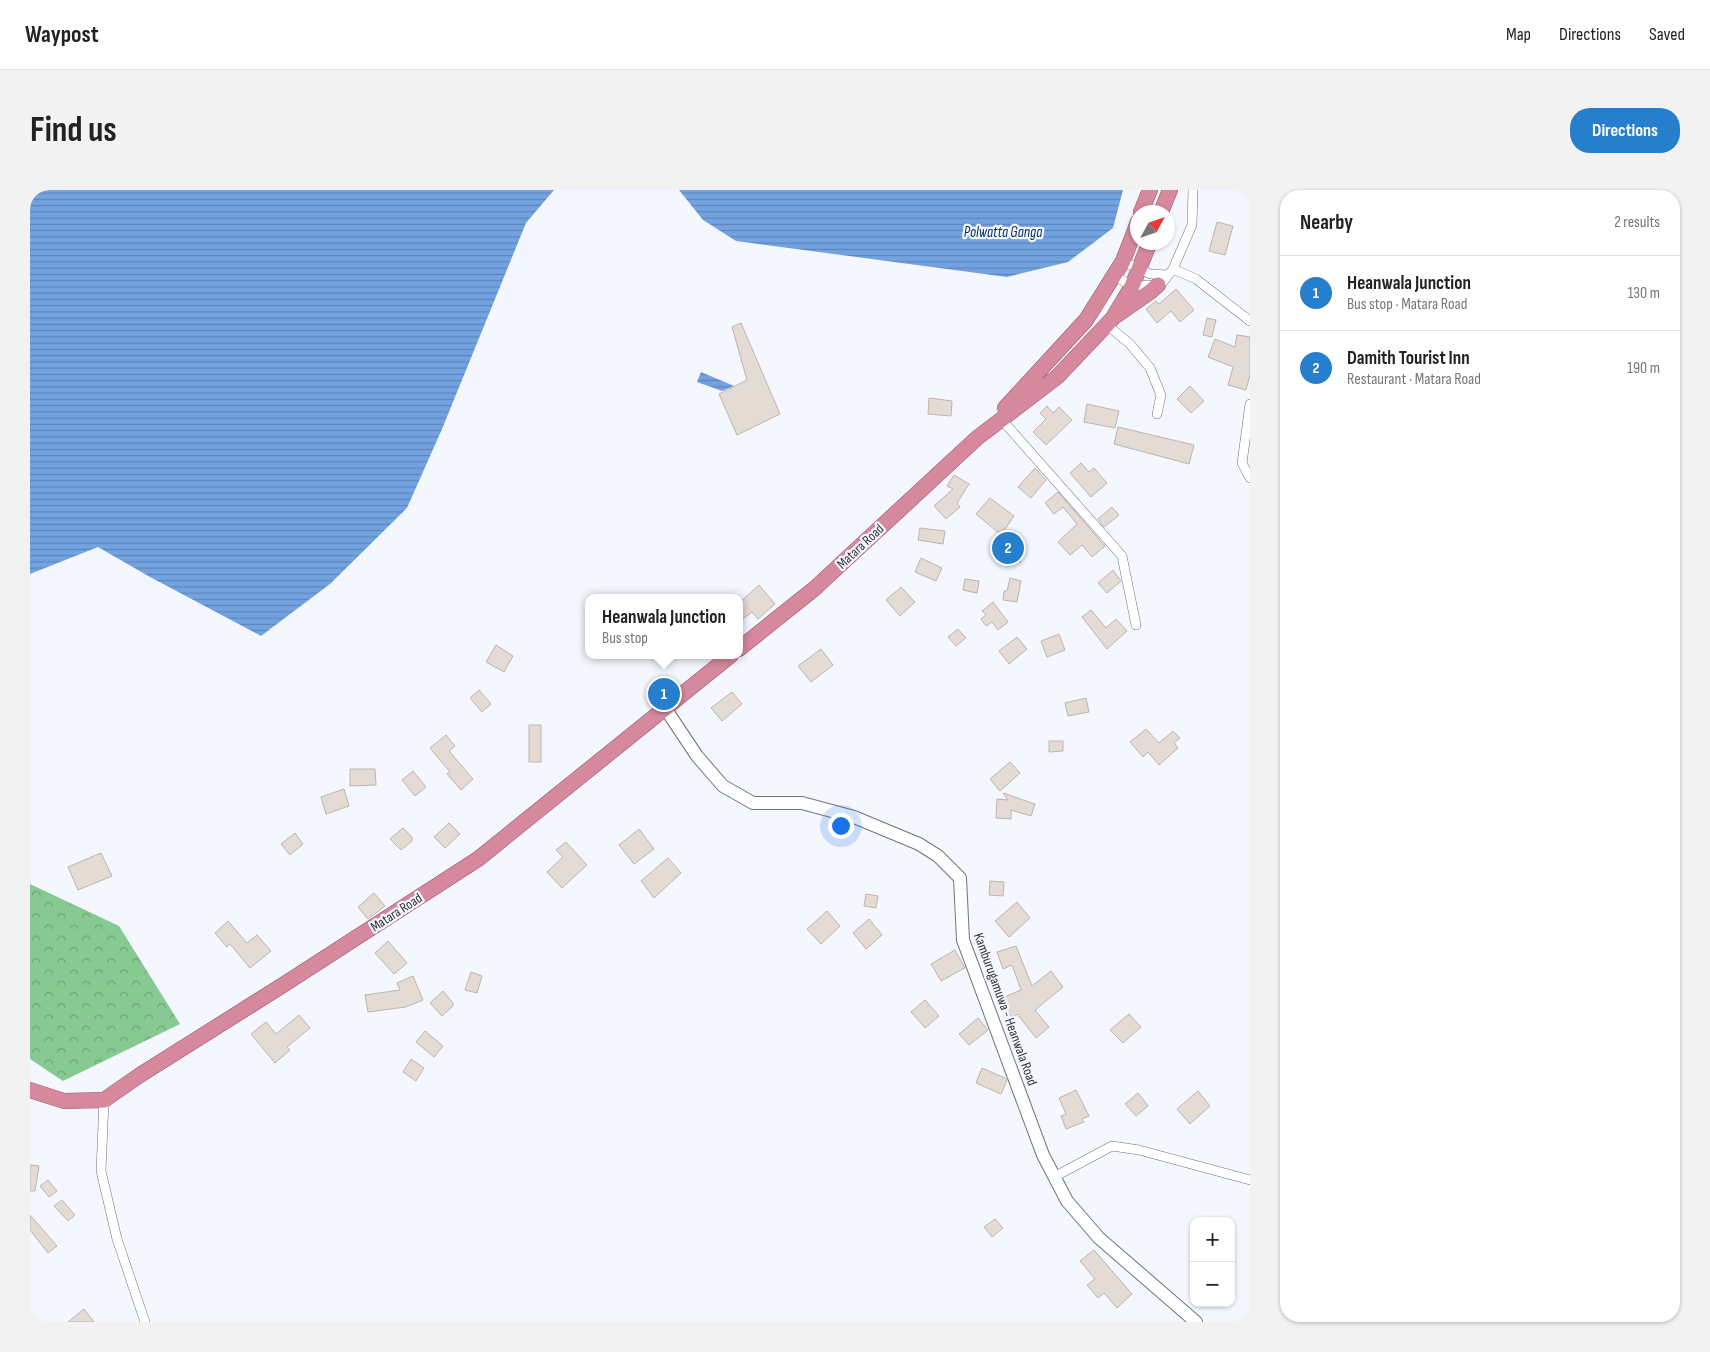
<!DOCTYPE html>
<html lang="en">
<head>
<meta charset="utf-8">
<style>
	:root { --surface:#fff; --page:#f2f2f2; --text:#222; --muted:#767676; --line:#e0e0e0; --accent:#267fcc }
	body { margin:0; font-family:"Sofia Sans Condensed",sans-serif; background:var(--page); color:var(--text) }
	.controls { position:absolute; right:15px; bottom:15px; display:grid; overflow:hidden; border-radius:10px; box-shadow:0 1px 4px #0004 }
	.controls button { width:45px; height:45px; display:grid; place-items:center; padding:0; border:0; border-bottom:1px solid var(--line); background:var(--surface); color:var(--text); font:25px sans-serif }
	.compass { position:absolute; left:1100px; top:15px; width:45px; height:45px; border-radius:50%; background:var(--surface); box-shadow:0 1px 4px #0004; rotate:50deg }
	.you { position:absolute; left:810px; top:635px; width:18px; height:18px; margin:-12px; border:4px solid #fff; border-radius:50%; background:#1a73e8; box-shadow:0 0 0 8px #1a73e833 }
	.badge { display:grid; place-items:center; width:32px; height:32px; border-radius:50%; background:var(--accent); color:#fff; font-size:16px; font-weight:700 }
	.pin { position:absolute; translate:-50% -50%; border:2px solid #fff; box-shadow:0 1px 5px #0006 }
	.popup { position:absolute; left:555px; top:404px; width:158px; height:65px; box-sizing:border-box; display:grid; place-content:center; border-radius:10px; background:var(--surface); filter:drop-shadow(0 1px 4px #0005); font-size:16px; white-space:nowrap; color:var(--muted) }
	.popup b { font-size:19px; color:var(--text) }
	.popup::after { content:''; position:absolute; left:50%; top:100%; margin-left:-10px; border:10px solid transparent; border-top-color:var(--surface) }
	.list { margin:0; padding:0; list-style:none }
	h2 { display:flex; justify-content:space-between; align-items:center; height:65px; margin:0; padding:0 20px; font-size:21px }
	h2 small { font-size:16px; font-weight:400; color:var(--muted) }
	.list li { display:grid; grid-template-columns:32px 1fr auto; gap:15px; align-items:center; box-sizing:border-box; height:75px; padding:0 20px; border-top:1px solid var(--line) }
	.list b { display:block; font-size:19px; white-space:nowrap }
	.list p { margin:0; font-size:16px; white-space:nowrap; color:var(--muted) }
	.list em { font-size:16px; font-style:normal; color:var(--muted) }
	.map { position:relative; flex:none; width:1220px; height:1132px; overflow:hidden; border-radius:20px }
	header { display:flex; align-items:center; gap:30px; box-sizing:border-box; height:70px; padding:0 25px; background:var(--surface); border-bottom:1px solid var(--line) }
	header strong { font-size:24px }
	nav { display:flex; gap:28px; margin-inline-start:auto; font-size:18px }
	.intro { display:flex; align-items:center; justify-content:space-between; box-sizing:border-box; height:120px; padding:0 30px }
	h1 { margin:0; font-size:35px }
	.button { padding:12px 22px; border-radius:20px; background:var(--accent); color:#fff; font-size:18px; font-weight:700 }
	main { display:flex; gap:30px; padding:0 30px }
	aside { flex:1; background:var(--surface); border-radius:20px; box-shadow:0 1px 4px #0004 }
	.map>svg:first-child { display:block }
	.forest { fill:url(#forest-crowns) }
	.water { fill:url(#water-rules) }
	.building { fill:#e3dbd4; stroke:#bdb5ae }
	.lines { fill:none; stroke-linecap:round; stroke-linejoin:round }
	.minor-casing { stroke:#71737c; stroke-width:10 }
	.secondary-casing { stroke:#71737c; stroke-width:14 }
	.trunk-casing { stroke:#96576a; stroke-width:16 }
	.minor { stroke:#fff; stroke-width:9 }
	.secondary { stroke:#fff; stroke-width:12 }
	.trunk { stroke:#d6889e; stroke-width:15 }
	.labels { text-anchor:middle; stroke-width:4.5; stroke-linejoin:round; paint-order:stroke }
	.street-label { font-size:14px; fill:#333437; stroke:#f4f7fe }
	.water-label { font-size:15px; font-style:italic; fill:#002e66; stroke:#f4f7fe }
</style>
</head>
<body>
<header>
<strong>Waypost</strong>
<nav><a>Map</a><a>Directions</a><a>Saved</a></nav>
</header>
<div class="intro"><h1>Find us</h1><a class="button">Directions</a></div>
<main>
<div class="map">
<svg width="1220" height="1132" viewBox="0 0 1220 1132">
	<defs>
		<pattern id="forest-crowns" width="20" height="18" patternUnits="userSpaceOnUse" patternTransform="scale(1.25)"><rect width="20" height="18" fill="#86ca91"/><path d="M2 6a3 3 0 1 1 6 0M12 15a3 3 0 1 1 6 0" fill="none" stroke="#6ea577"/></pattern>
		<pattern id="water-rules" width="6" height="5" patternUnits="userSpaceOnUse" patternTransform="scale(1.25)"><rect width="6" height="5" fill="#73a2e1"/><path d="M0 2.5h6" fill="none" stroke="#5f85b7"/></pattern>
	</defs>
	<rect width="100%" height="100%" fill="#f4f7fe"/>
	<!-- forest -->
	<path class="forest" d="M0 694 89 736 150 834 33 891 0 869Z"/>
	<!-- water -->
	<path class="water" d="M0 0H524L496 33 412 239 377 318 300 394 231 446 120 387 68 357 0 384Z
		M649 0H1093L1083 38 1038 72 977 87 706 51 673 30Z
		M671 182 704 196 692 201 667 192Z"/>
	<!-- building -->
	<path class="building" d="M1187 32 1203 36 1195 65 1179 61Z
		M1146 99 1164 120 1150 132 1141 121 1127 133 1116 119 1126 111 1129 114Z
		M1177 128 1186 130 1182 147 1173 145Z
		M711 133 750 224 707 245 689 204 717 190 702 137Z
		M1207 145 1220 147V185L1216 200 1198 195 1203 177 1178 167 1185 149 1205 157Z
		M1160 196 1174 211 1161 223 1147 209Z
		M899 208 922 211 921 226 898 224Z
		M1057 214 1089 221 1085 238 1054 232Z
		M1017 216 1023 223 1029 217 1042 230 1016 255 1003 242 1016 229 1010 223Z
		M1088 237 1164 255 1159 274 1084 254Z
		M1051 273 1059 282 1064 278 1077 293 1061 307 1040 283Z
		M1005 278 1016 290 1001 308 988 297Z
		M924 285 939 294 927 313 930 317 916 329 904 316 923 299 917 296Z
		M1028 302 1075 356 1062 367 1052 355 1040 365 1028 352 1047 334 1033 317 1024 324 1015 313Z
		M960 308 984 326 971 345 946 324Z
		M1082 317 1089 325 1074 337 1068 329Z
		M890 338 915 341 913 354 888 350Z
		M967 347 994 359 990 373 962 361Z
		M891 368 912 378 906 391 885 382Z
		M1083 380 1091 391 1077 403 1068 393Z
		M980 388 991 391 987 412 973 410 974 401H977Z
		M935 389 949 391 947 403 933 400Z
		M729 395 745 414 728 429 722 422 709 432V413Z
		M871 397 885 412 870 426 856 410Z
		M963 412 978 432 968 440 962 432 956 436 951 429 956 425 952 421Z
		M1061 420 1076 438 1086 429 1097 441 1077 459 1052 427Z
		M928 439 936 448 926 456 918 447Z
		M1029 444 1035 460 1017 467 1011 451Z
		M987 447 997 459 979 474 969 461Z
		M466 455 483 466 474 482 456 472Z
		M791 459 803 475 781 492 768 476Z
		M449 500 461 514 452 522 440 508Z
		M702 502 712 514 692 531 681 518Z
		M1056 508 1059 522 1038 526 1035 513Z
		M499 535H511V572H499Z
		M1116 539 1129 553 1143 541 1150 548 1144 553 1148 558 1129 575 1118 562 1113 567 1100 552Z
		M416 545 425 556 419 561 443 589 431 600 417 584 420 582 400 558Z
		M1019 551H1033V561L1019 562Z
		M980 572 990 583 970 601 960 589Z
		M320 579H345L346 595 320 596Z
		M383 581 396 597 385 606 372 590Z
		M314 599 319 616 296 624 291 607Z
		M973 603 1005 614 1001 626 981 620V629L966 628 967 609 978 610Z
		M419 633 430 644 415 658 404 647Z
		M373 638 382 647V651L371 660 360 649Z
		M609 639 624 659 604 674 589 655Z
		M265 643 273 654 260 665 251 654Z
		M536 652 557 675 532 698 517 682 533 667 526 660Z
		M71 663 82 686 48 700 38 677Z
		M638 668 651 683 624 708 611 691Z
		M960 691 974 692 973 706 959 705Z
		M344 703 355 716 338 729 328 717Z
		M836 704 848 706 846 718 834 716Z
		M987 712 1000 728 979 747 965 731Z
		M797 721 810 736 791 754 777 739Z
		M839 729 852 745 836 759 823 743Z
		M198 731 217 753 227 745 241 761 220 778 200 754 197 757 185 743Z
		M358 751 377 773 364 784 345 763Z
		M986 756 1002 796 1021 781 1033 797 1005 820 1019 837 1006 848 987 824 983 828 976 820 972 808 991 800 982 775 973 779 967 762Z
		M925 760 935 778 911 791 901 774Z
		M441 782 452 786 447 803 435 800Z
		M383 786 393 810 376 817 338 822 335 805 370 800 367 793Z
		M413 801 423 813V816L412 826 400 813Z
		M895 810 909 826 895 838 881 822Z
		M1099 824 1111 837 1093 853 1080 840Z
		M269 825 280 838 257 857 260 860 245 873 221 844 236 832 246 844Z
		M948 828 958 840 939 855 929 844Z
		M395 841 413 856 404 867 386 852Z
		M381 869 394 878 386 891 373 882Z
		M952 878 975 888 977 890 971 904 946 893Z
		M1046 900 1059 926 1052 929 1054 932 1036 939 1031 926 1036 924 1029 908Z
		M1168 901 1180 916 1160 934 1147 919Z
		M1108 903 1118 916 1106 926 1095 914Z
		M0 975 9 976 5 1001H0Z
		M18 990 27 1001 19 1007 10 996Z
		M32 1010 45 1025 38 1031 24 1016Z
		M0 1025 27 1056 18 1063 0 1040Z
		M965 1029 973 1038 962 1047 954 1037Z
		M1064 1060 1102 1104 1087 1118 1074 1103 1068 1108 1057 1095 1065 1089 1050 1071Z
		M54 1119 64 1132H38Z"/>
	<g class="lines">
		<defs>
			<path id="minor" d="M1093 71 1120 84 1138 85
				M1143 79 1162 35 1163 0
				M1085 86 1102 96 1128 95 1133 92 1143 79 1166 89 1220 131
				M1077 135 1100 154 1120 178 1131 205 1127 224
				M1220 214 1212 273 1220 288
				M972 230 1092 366 1106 435
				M74 910 71 981 87 1049 115 1132
				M1024 987 1082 956 1109 960 1220 990"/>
			<path id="secondary" d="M635 518 667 566 693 596 723 613H772L824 627 889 654 908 666 930 688 933 750 1013 965 1037 1011 1069 1048 1166 1132"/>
			<path id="trunk" d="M1111 22 1120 0
				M1131 22 1140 0
				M1087 125 1120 102 1128 95
				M975 218 1056 130 1093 71 1108 32
				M709 459 784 399 947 248 1027 187 1083 128 1102 96 1120 52
				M0 900 34 911 74 910 110 885 253 795 448 669 701 465"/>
		</defs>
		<!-- minor casing -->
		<use href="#minor" class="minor-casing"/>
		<!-- secondary casing -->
		<use href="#secondary" class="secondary-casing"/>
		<!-- trunk casing -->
		<use href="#trunk" class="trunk-casing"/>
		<!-- minor -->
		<use href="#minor" class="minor"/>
		<!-- secondary -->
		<use href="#secondary" class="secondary"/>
		<!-- trunk -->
		<use href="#trunk" class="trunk"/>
	</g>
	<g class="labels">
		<!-- street labels -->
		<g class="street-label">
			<text transform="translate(830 356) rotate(-43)" y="5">Matara Road</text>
			<text transform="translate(366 722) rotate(-33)" y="5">Matara Road</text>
			<text transform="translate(976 819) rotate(70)" y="5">Kamburugamuwa - Heanwala Road</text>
		</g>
		<!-- water labels -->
		<g class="water-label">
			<text x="973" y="47">Polwatta Ganga</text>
		</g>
	</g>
</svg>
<div class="controls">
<button>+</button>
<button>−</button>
</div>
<svg class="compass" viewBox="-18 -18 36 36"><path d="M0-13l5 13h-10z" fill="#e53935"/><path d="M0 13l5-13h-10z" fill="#767676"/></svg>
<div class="you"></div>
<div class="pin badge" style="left:634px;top:504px">1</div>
<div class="popup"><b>Heanwala Junction</b>Bus stop</div>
<div class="pin badge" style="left:978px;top:358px">2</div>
</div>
<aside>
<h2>Nearby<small>2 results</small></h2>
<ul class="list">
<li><span class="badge">1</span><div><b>Heanwala Junction</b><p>Bus stop · Matara Road</p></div><em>130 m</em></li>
<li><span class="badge">2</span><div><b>Damith Tourist Inn</b><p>Restaurant · Matara Road</p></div><em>190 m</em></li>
</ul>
</aside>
</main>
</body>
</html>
